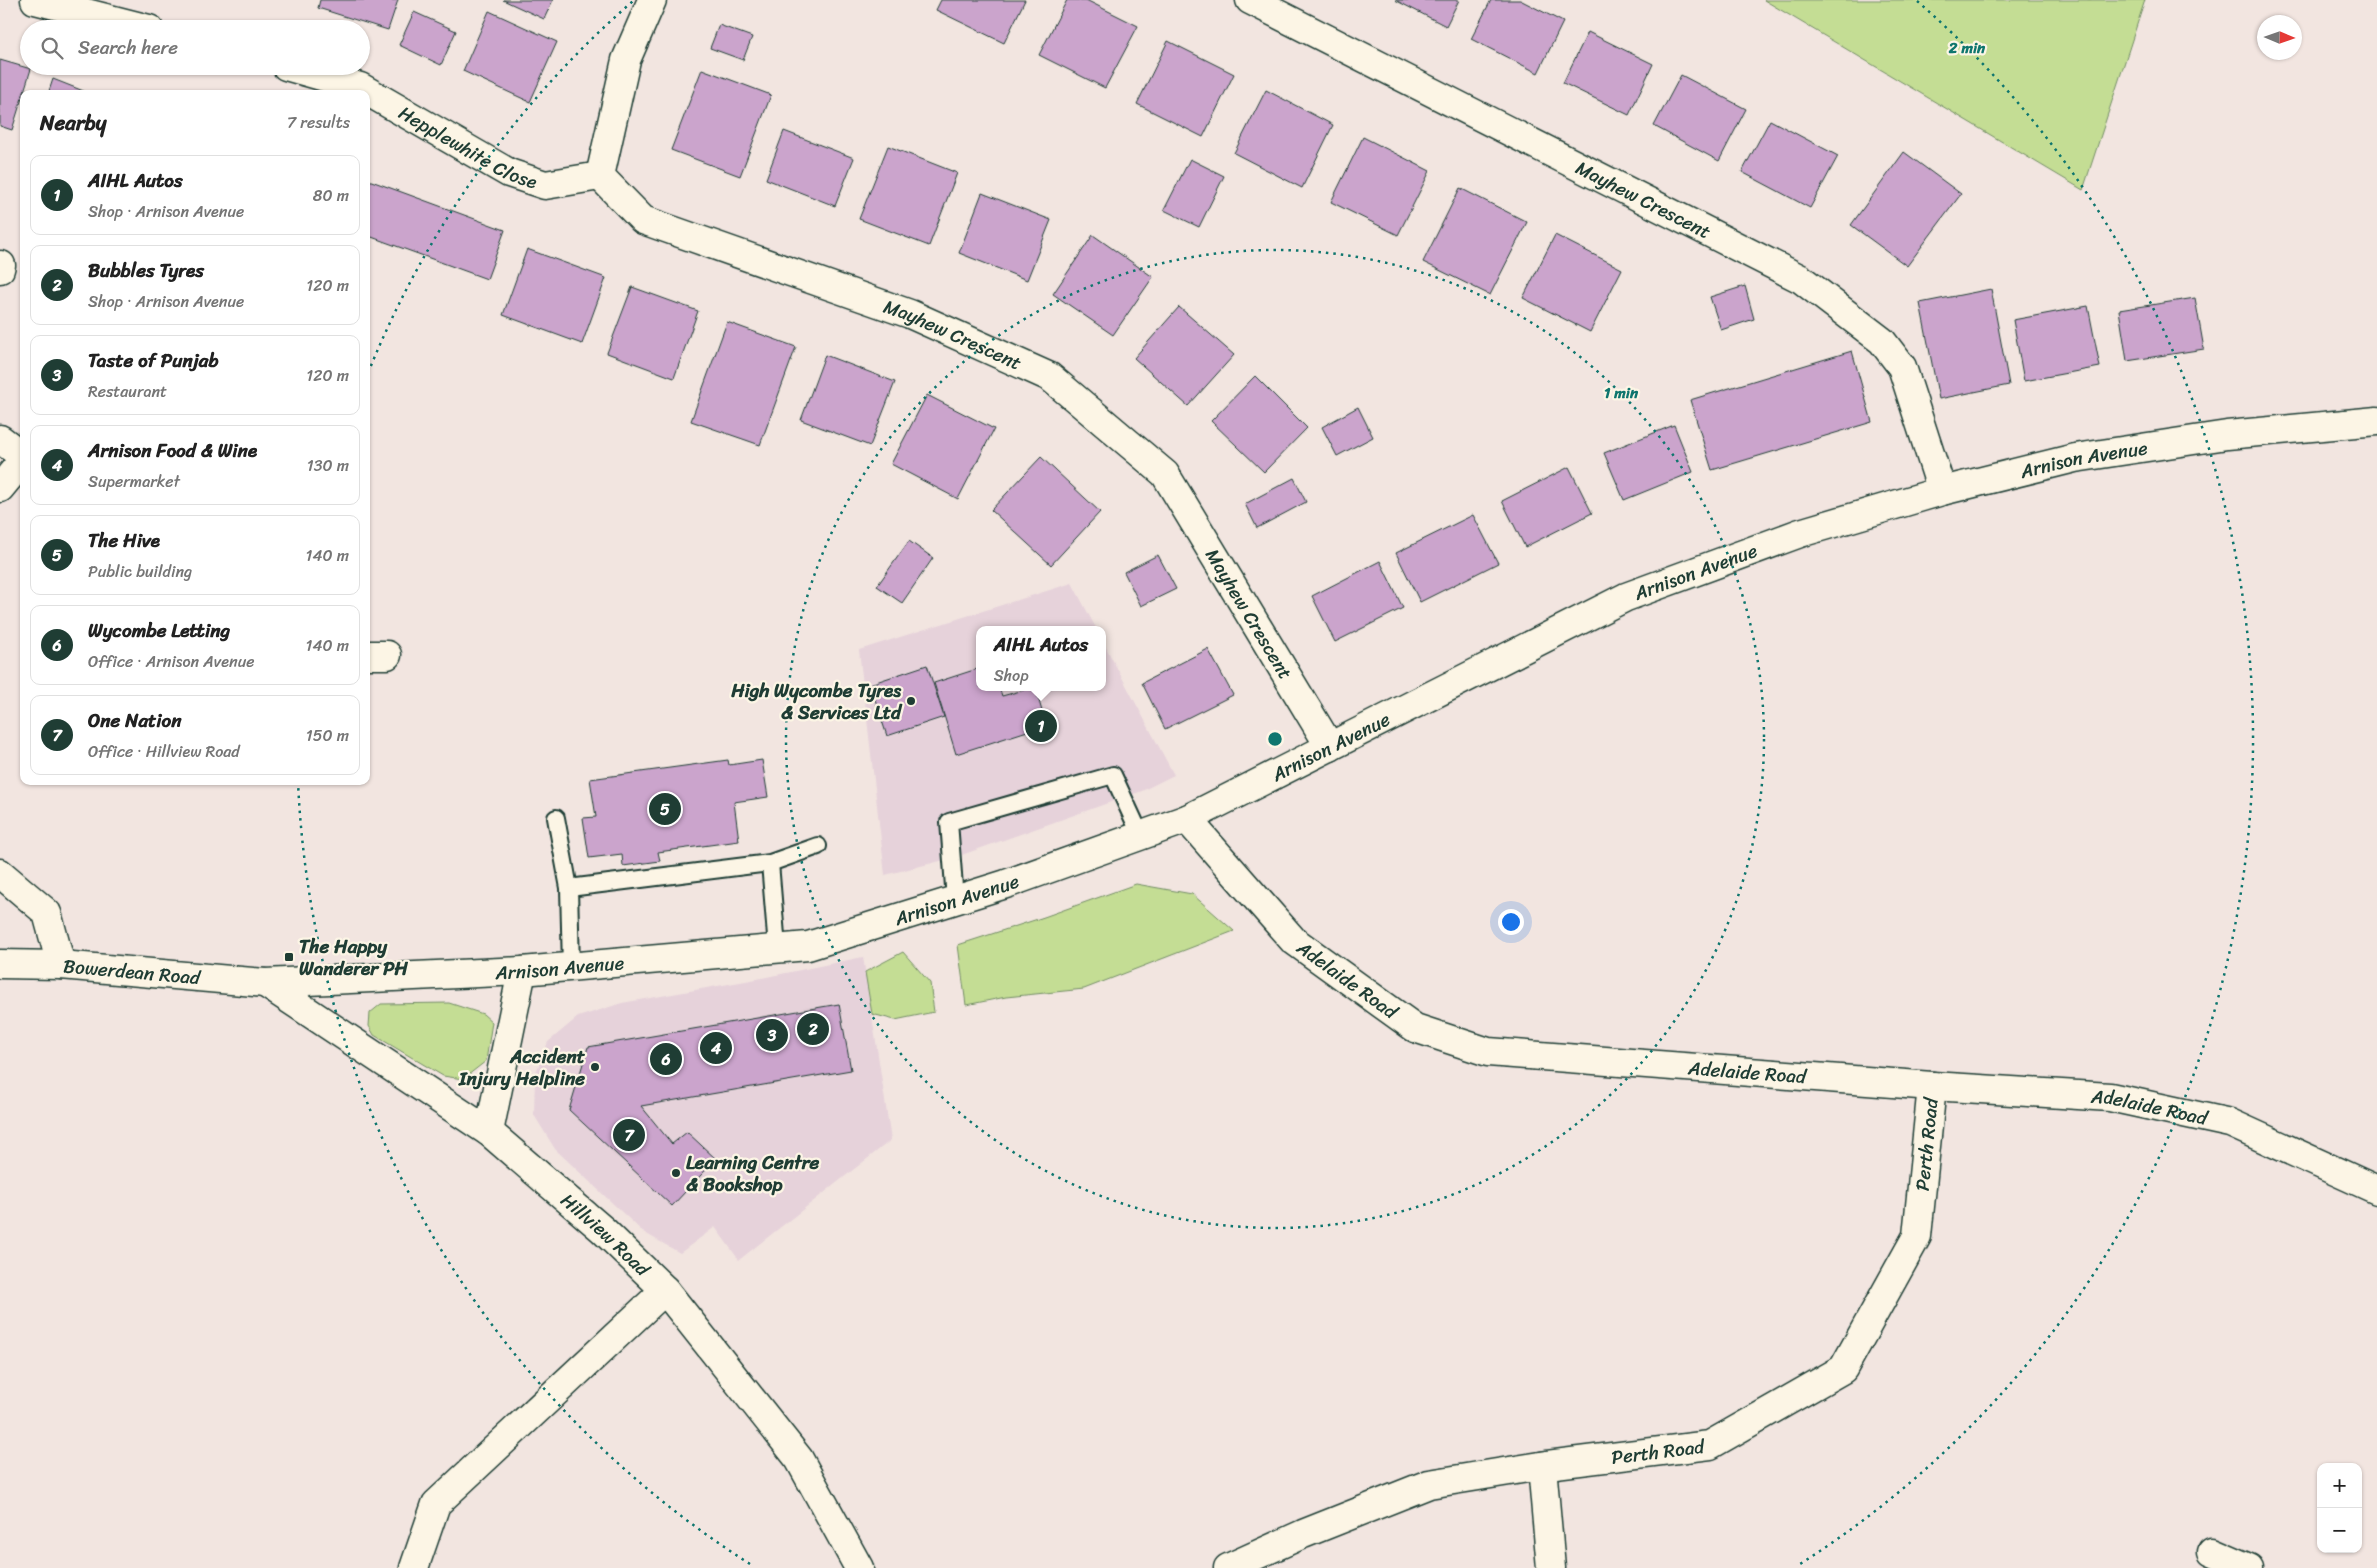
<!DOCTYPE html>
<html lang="en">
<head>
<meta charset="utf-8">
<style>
	:root { --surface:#fff; --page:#f2f2f2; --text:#222; --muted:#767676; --line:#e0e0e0; --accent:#1f3d34 }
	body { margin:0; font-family:Sriracha,sans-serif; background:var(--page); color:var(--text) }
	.controls { position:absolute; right:15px; bottom:15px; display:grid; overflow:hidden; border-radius:10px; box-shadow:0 1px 4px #0004 }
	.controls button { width:45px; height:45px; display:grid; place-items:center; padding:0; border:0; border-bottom:1px solid var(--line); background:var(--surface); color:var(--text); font:25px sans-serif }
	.compass { position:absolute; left:2257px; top:15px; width:45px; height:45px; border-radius:50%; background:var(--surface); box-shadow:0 1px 4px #0004; rotate:92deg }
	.you { position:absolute; left:1510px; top:921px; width:18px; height:18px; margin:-12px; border:4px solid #fff; border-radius:50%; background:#1a73e8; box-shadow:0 0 0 8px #1a73e833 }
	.badge { display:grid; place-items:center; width:32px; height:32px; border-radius:50%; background:var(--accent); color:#fff; font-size:16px; font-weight:700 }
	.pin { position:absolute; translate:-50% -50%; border:2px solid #fff; box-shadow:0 1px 5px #0006 }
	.popup { position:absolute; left:976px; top:626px; width:130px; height:65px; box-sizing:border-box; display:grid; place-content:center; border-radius:10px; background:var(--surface); filter:drop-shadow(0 1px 4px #0005); font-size:16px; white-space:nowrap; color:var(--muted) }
	.popup b { font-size:19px; color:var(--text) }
	.popup::after { content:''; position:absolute; left:50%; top:100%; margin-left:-10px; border:10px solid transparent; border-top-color:var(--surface) }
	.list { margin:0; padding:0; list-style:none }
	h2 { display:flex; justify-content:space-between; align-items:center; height:65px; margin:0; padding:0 20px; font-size:21px }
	h2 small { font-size:16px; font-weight:400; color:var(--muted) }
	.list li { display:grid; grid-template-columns:32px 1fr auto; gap:15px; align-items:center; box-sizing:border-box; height:80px; margin:0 10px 10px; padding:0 10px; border:1px solid var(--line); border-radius:10px }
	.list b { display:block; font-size:19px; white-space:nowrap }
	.list p { margin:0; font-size:16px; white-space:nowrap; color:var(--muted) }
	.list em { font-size:16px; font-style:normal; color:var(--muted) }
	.icon { flex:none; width:28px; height:28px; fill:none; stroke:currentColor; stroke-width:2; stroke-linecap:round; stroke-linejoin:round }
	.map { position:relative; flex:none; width:2377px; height:1568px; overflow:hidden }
	.search { position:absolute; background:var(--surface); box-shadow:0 1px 4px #0004; left:20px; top:20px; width:350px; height:55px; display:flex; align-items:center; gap:12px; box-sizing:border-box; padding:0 18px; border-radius:28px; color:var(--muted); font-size:19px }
	.panel { position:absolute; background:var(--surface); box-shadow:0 1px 4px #0004; left:20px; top:90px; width:350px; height:695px; border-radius:10px }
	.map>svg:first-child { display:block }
	.built { fill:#e6d2da }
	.green { fill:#c4dd94; stroke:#728d64 }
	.building { fill:#cba4cc; stroke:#1f3d34 }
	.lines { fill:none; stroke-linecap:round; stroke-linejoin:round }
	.service-casing { stroke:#1f3d34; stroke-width:20 }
	.minor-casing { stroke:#1f3d34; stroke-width:31 }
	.service { stroke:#fcf5e5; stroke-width:16 }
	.minor { stroke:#fcf5e5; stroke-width:28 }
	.ring { fill:none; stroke:#0f766e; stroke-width:2.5; stroke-dasharray:2.5 5 }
	.poi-dot { fill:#1f3d34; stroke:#fcf5e5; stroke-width:2 }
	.labels { text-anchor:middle; stroke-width:4.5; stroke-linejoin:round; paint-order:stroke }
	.street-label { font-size:19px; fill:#1f3d34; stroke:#fcf5e5 }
	.poi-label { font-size:19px; font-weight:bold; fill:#1f3d34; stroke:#fcf5e5; text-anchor:end }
	.centre { fill:#0f766e; stroke:#fcf5e5; stroke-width:2.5 }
	.ring-label { font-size:15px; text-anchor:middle; font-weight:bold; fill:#0f766e; stroke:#fcf5e5; stroke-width:4.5; stroke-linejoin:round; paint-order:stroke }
</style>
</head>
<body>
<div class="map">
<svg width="2377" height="1568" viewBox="0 0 2377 1568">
	<rect width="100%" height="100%" fill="#f2e5e0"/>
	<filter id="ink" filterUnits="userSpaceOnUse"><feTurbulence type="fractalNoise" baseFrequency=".02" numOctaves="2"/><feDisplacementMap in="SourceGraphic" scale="10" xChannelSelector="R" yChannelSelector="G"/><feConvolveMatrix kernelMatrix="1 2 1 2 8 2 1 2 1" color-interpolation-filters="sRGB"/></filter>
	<g filter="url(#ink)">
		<!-- built -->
		<path class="built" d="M1072 583 1097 630H980V687H1102V640L1174 775 1142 791 956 857 885 875 859 650Z
			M863 957 891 1140 739 1260 715 1227 680 1253 643 1232 555 1149 534 1115 535 1075 548 1042 578 1017 622 1003 757 979Z"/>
		<!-- green -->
		<path class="green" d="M1764 0H2145L2083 190Z
			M1136 884 1192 894 1234 931 1084 989 1006 997 966 1005 958 945 1044 917Z
			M903 952 930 983 934 1012 895 1020 872 1014 865 972Z
			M449 1003 483 1014 492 1022 486 1061 463 1079 443 1076 374 1035 369 1026 370 1013 381 1004Z"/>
		<!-- building -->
		<path class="building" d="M320 0H398L388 30 318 8Z
			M503 0H553L544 19Z
			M941 0H1025L1004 43 936 10Z
			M1067 0H1086L1138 26 1105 88 1039 55Z
			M1395 0H1459L1446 26Z
			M1491 0H1520L1563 22 1538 73 1471 39Z
			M489 11 557 42 530 102 463 71Z
			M414 12 456 31 441 65 399 45Z
			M719 25 752 37 743 60 710 48Z
			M1588 32 1653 64 1629 115 1563 83Z
			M1168 41 1234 74 1203 137 1137 104Z
			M0 60 31 69 12 130 0 126Z
			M702 69 771 95 740 176 671 150Z
			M1681 75 1746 109 1719 161 1654 126Z
			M53 79 91 94H48Z
			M1266 90 1333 125 1302 188 1234 153Z
			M1770 120 1838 156 1810 208 1742 172Z
			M784 131 854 158 835 206 766 179Z
			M1363 137 1430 171 1398 235 1331 202Z
			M888 146 957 173 929 246 859 219Z
			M1904 152 1961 194 1907 266 1851 225Z
			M1190 159 1224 176 1199 227 1164 210Z
			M366 179 505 230 487 279 366 235Z
			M1460 188 1527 222 1490 295 1423 262Z
			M982 193 1051 220 1027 280 959 253Z
			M1093 235 1153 277 1113 335 1053 294Z
			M1555 235 1622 269 1590 332 1523 298Z
			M527 249 606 278 582 344 503 315Z
			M1745 286 1754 319 1721 330 1710 297Z
			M632 287 698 311 674 378 607 353Z
			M1991 289 2009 385 1939 399 1920 303Z
			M2195 298 2204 349 2127 361 2119 310Z
			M2088 306 2100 367 2024 381 2013 320Z
			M1179 307 1234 355 1188 406 1134 358Z
			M727 322 796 347 760 445 691 421Z
			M1852 351 1872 422 1712 470 1690 400Z
			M825 355 895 382 870 446 801 420Z
			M1255 376 1307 428 1264 472 1211 421Z
			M927 395 994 429 958 499 891 464Z
			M1358 407 1373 437 1337 456 1322 427Z
			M1674 425 1693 472 1624 500 1604 453Z
			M1041 457 1100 512 1051 565 991 510Z
			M1569 467 1592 513 1525 547 1502 501Z
			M1294 478 1306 502 1257 528 1245 504Z
			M1473 515 1498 563 1420 602 1396 553Z
			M909 541 933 558 902 603 877 586Z
			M1158 555 1176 589 1141 606 1124 572Z
			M1380 561 1403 608 1335 642 1312 596Z
			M1208 649 1233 695 1165 729 1142 683Z
			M927 665 944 717 887 736 870 684Z
			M980 668V687H999L1002 696 1035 687 1046 725 956 754 934 683Z
			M728 760 729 765 762 760 768 797 734 802 739 841 658 852 660 861 623 866 622 854 589 858 583 818 596 817 590 779Z
			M839 1004 851 1070 641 1106 672 1144 687 1132 716 1159 672 1206 569 1110 588 1047Z"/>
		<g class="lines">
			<defs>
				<path id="service" d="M556 818 569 888
					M770 863 818 846
					M955 900 949 822 1113 775 1141 836
					M571 967 569 888 770 863 777 948"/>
				<g id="minor">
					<path d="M35 0 149 29"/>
					<path id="s1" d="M652 0 626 60 600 176 643 220 910 314 1050 377 1165 474 1330 747"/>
					<path id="s2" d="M1250 0 1801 279 1882 341 1902 367 1942 491"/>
					<path id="s3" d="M286 66 360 87 509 173 545 185 600 176"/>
					<path d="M0 269 1 265"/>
					<path d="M0 439 24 457"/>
					<path d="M0 488 24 459"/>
					<path d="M366 655H387"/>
					<path id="s4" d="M1187 819 1293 940 1415 1028 1488 1052 1932 1086 2110 1097 2230 1123 2377 1190"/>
					<path d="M0 873 47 913 61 965"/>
					<path id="s5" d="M0 964 61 965 265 983 522 971 808 946 1006 884 1187 819 1626 597 1800 533 1942 491 2075 458 2227 435 2377 421"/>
					<path id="s6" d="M265 983 489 1132 603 1230 665 1290 799 1459 859 1568"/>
					<path d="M489 1132 522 971"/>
					<path d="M1542 1466 1551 1568"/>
					<path d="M2212 1552 2249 1568"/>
					<path d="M414 1568 436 1504 665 1290"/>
					<path id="s7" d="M1228 1568 1303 1534 1429 1484 1547 1465 1710 1445 1843 1369 1917 1236 1932 1086"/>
				</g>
			</defs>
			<!-- service casing -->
			<use href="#service" class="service-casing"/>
			<!-- minor casing -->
			<use href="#minor" class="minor-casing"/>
			<!-- service -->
			<use href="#service" class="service"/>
			<!-- minor -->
			<use href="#minor" class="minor"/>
		</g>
	</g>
	<!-- distance rings -->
	<g class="ring">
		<circle cx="1275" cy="739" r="489"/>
		<path d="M750 1564A978 978 0 0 1 298 782M368 373A978 978 0 0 1 633 1M1917 1A978 978 0 0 1 1800 1564"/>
	</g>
	<!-- markers -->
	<g class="poi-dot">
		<circle cx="911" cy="701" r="5"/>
		<rect x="284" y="952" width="10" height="10" rx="2.5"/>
		<circle cx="595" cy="1067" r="5"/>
		<circle cx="676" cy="1173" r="5"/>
	</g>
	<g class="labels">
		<!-- street labels -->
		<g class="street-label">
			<text dy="7" stroke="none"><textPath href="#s3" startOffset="201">Hepplewhite Close</textPath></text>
			<text dy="7" stroke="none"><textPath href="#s2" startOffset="441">Mayhew Crescent</textPath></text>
			<text dy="7" stroke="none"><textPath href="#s1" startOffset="576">Mayhew Crescent</textPath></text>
			<text dy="7" stroke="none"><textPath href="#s5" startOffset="2181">Arnison Avenue</textPath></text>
			<text dy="7" stroke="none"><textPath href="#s5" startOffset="1776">Arnison Avenue</textPath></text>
			<text dy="7" stroke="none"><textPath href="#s1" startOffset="996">Mayhew Crescent</textPath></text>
			<text dy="7" stroke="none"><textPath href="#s5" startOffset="1371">Arnison Avenue</textPath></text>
			<text dy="7" stroke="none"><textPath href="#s5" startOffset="966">Arnison Avenue</textPath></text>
			<text dy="7" stroke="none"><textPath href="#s5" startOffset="561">Arnison Avenue</textPath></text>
			<text dy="7" stroke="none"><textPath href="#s5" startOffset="132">Bowerdean Road</textPath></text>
			<text dy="7" stroke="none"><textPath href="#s4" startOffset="228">Adelaide Road</textPath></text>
			<text dy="7" stroke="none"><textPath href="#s4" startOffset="648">Adelaide Road</textPath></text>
			<text dy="7" stroke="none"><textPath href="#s4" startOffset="1052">Adelaide Road</textPath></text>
			<text dy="7" stroke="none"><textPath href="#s7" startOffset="899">Perth Road</textPath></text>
			<text dy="7" stroke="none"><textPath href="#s6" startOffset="424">Hillview Road</textPath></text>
			<text dy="7" stroke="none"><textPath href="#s7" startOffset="449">Perth Road</textPath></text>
		</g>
		<!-- poi labels -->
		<g class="poi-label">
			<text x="901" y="697">High Wycombe Tyres<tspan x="901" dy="22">&amp; Services Ltd</tspan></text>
			<text x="299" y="953" text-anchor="start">The Happy<tspan x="299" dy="22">Wanderer PH</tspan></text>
			<text x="585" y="1063">Accident<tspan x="585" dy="22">Injury Helpline</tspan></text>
			<text x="686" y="1169" text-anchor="start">Learning Centre<tspan x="686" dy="22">&amp; Bookshop</tspan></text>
		</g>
	</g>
	<circle cx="1275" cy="739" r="8" class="centre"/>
	<g class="ring-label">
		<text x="1967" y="53">2 min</text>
		<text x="1621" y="398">1 min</text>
	</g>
</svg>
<div class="controls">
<button>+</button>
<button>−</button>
</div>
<svg class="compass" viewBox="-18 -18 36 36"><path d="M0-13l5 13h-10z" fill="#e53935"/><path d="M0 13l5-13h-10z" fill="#767676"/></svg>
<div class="you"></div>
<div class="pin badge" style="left:1041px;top:726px">1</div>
<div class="popup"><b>AIHL Autos</b>Shop</div>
<div class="pin badge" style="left:813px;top:1029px">2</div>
<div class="pin badge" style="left:772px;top:1035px">3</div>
<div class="pin badge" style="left:716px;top:1048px">4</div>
<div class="pin badge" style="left:665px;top:809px">5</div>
<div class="pin badge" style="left:666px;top:1059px">6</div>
<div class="pin badge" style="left:629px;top:1135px">7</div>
<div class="search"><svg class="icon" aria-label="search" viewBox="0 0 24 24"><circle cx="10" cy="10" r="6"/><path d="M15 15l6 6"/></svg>Search here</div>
<section class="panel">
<h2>Nearby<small>7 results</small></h2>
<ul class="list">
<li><span class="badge">1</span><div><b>AIHL Autos</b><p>Shop · Arnison Avenue</p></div><em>80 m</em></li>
<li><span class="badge">2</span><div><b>Bubbles Tyres</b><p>Shop · Arnison Avenue</p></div><em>120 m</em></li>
<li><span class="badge">3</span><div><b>Taste of Punjab</b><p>Restaurant</p></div><em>120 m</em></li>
<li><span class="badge">4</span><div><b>Arnison Food &amp; Wine</b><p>Supermarket</p></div><em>130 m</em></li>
<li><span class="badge">5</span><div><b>The Hive</b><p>Public building</p></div><em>140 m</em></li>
<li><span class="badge">6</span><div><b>Wycombe Letting</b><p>Office · Arnison Avenue</p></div><em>140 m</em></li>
<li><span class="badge">7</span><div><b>One Nation</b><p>Office · Hillview Road</p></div><em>150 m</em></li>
</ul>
</section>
</div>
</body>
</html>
